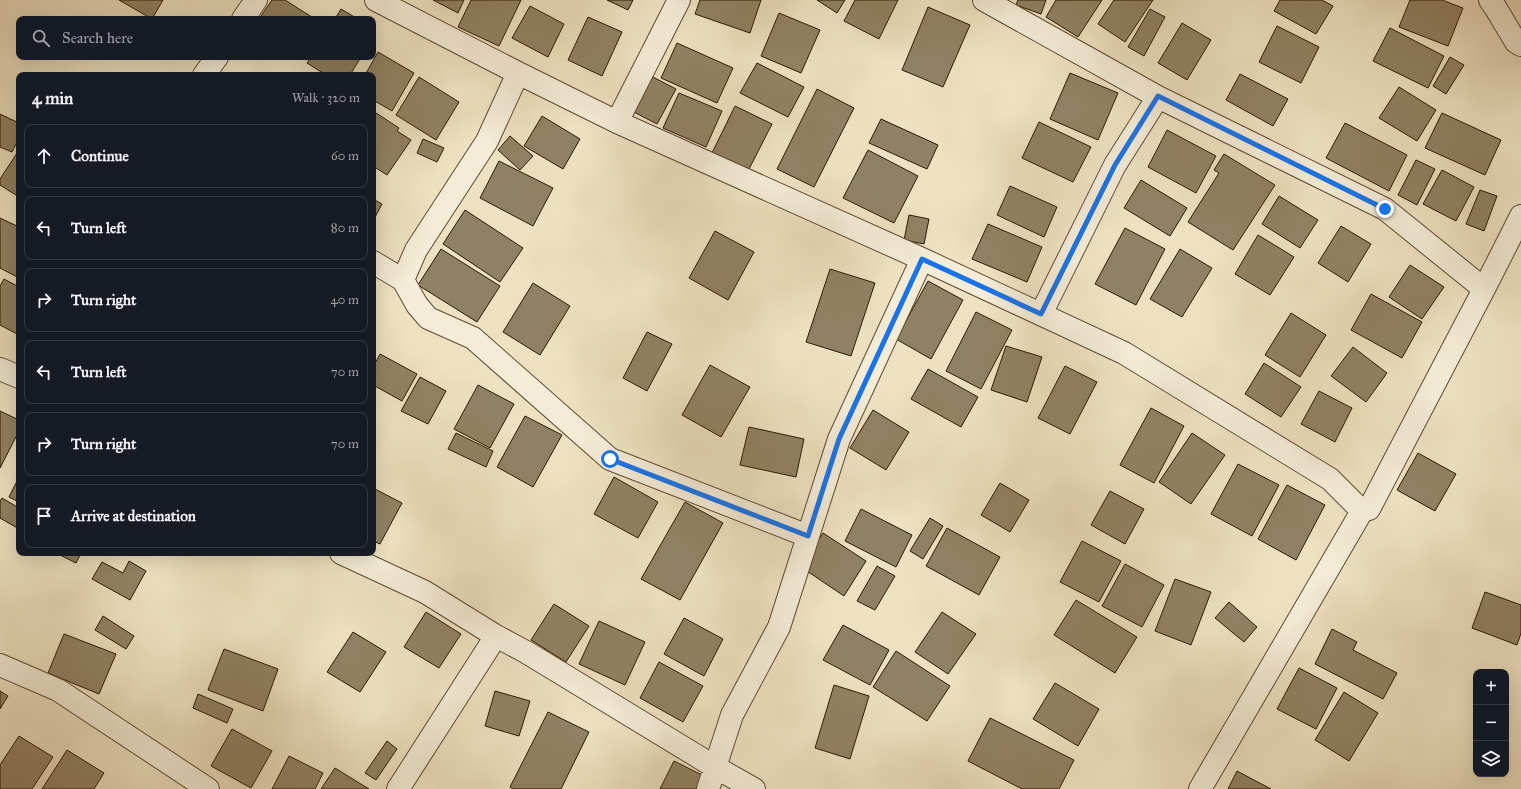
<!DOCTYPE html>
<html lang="en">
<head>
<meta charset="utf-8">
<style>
	:root { --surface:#171b24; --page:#20242c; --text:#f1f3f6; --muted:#9ea1a6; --line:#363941 }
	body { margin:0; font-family:"IM FELL Great Primer",serif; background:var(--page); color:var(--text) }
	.controls { position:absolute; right:12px; bottom:12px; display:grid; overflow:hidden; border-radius:8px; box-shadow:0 4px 16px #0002 }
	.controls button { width:36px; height:36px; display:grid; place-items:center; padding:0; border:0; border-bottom:1px solid var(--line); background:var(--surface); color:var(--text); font:20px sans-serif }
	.stop { position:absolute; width:12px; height:12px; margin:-9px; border:3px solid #1a73e8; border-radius:50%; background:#fff }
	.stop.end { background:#1a73e8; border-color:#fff; box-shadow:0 1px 4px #0008 }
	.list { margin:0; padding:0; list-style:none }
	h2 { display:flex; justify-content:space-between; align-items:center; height:52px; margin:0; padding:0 16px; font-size:17px }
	h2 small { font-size:13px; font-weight:400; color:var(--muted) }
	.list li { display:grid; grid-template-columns:26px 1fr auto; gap:12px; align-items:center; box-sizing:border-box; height:64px; margin:0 8px 8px; padding:0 8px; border:1px solid var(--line); border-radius:8px }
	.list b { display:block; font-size:15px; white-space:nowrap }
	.list em { font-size:13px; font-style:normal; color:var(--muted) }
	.icon { flex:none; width:22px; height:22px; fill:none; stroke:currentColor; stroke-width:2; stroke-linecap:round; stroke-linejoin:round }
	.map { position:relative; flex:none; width:1521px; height:789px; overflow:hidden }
	.search { position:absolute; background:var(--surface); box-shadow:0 4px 16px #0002; left:16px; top:16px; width:360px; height:44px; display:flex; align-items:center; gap:10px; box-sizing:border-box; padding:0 14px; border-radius:8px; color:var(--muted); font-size:15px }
	.panel { position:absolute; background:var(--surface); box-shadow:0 4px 16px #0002; left:16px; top:72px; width:360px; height:484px; border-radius:8px }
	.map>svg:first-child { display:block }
	.building { fill:#918164; stroke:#2c1900 }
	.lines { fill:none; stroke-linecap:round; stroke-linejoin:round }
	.street-casing { stroke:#5c4b30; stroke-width:24 }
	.street { stroke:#f4ecd7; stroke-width:22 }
	.route { stroke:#1a73e8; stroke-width:5 }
</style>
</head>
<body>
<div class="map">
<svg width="1521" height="789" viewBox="0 0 1521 789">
	<rect width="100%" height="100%" fill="#eee1c1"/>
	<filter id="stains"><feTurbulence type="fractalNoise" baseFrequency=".005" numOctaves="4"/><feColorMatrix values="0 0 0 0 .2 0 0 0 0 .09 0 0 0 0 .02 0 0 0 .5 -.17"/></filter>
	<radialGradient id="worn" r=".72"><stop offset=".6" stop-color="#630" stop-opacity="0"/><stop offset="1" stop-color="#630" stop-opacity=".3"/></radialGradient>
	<!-- building -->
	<path class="building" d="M119 0H163L152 19Z
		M272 0H285L315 19H259Z
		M433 0H464L458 13Z
		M471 0H521L499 46 458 27Z
		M607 0H633L628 10Z
		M700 0H761L750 33 695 14Z
		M817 0H845L837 13Z
		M855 0H898L879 39 844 21Z
		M1018 0H1046L1041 14 1016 5Z
		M1056 0H1102L1078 37 1046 17Z
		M1114 0H1153L1125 42 1098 24Z
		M1280 0H1322L1333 6 1316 34 1274 11Z
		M1410 0H1442L1463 8 1448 46 1399 27Z
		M530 6 564 24 548 57 512 38Z
		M928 7 970 25 943 87 902 70Z
		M341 9 358 19H335Z
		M1150 9 1165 17 1144 56 1128 47Z
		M779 13 820 30 801 73 761 56Z
		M588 17 622 32 602 76 568 60Z
		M1182 23 1211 40 1187 80 1158 63Z
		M1277 26 1319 47 1301 83 1259 62Z
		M1390 28 1444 56 1428 88 1373 61Z
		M677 43 733 68 717 103 661 78Z
		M378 52 414 73 392 111 373 100V75H365Z
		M311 57H361L350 75H326L307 63Z
		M1450 57 1464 65 1446 94 1433 86Z
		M757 63 804 87 788 117 740 93Z
		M1070 73 1118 93 1098 140 1050 119Z
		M1240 74 1288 99 1273 126 1226 100Z
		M651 76 676 89 657 124 632 111Z
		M419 77 459 102 436 140 396 115Z
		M1399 87 1436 110 1417 141 1379 118Z
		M817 89 854 108 814 187 777 169Z
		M679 93 722 111 706 147 663 128Z
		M735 106 772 124 747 173 711 155Z
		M373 111 399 128 397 131 411 140 387 175 373 166Z
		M1442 113 1501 140 1485 175 1425 148Z
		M0 114 19 123V138L12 152 0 147Z
		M542 116 580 139 563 169 524 146Z
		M881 119 938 145 927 169 869 143Z
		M1039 122 1091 147 1073 182 1022 158Z
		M1345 123 1407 155 1389 191 1326 158Z
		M1167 130 1216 156 1196 193 1148 167Z
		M510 136 533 156 520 170 498 150Z
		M423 139 444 148 437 162 417 153Z
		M19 150V197L0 185V179Z
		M868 150 918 176 894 223 843 198Z
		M1224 154 1275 185 1233 250 1188 222 1219 173 1214 170Z
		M1416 160 1435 169 1417 205 1398 195Z
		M499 161 553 188 533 226 480 198Z
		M1442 170 1474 187 1456 221 1423 204Z
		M1141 180 1187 208 1170 236 1124 208Z
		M1010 186 1057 207 1044 237 997 215Z
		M1480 190 1497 196 1484 231 1466 224Z
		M1279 196 1318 220 1300 248 1262 224Z
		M373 199 382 204 373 221Z
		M465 210 523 248 500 282 443 244Z
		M909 215 929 219 924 244 904 240Z
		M0 218 19 227V278L0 268Z
		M988 224 1042 247 1027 282 972 259Z
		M1341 226 1371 244 1348 282 1318 263Z
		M1125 228 1165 249 1136 305 1095 284Z
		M715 231 754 252 728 300 689 278Z
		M1258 235 1294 257 1270 295 1235 274Z
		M441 249 500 286 477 322 418 285Z
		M1180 249 1212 268 1182 317 1150 299Z
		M1410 265 1444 287 1422 319 1389 297Z
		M830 269 875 283 851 356 806 342Z
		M4 279 19 287V335L0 325V286Z
		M928 281 963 300 931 359 896 339Z
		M533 283 570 306 540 355 503 332Z
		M1371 294 1422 322 1402 358 1351 330Z
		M976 312 1012 330 981 389 946 371Z
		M1291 313 1326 335 1300 377 1265 355Z
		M647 332 672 344 647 391 623 378Z
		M1006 346 1042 357 1027 402 991 390Z
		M1353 347 1387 373 1366 402 1331 376Z
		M380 354 417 374 402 401 373 385V367Z
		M1264 363 1301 387 1281 417 1245 394Z
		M710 365 750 387 721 437 682 415Z
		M1065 366 1097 382 1070 434 1038 418Z
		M928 369 978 397 961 427 911 399Z
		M420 377 446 391 428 424 401 411Z
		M478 385 514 404 490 448 454 429Z
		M1319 391 1352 408 1335 442 1301 424Z
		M1151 408 1184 426 1154 483 1120 465Z
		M873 410 909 432 886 470 850 448Z
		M0 411 19 420V431L0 468Z
		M525 416 562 435 533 487 497 467Z
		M749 427 804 439 796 477 740 465Z
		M456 433 493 451 486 467 448 449Z
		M1192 433 1225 455 1191 504 1159 482Z
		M1418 453 1456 474 1435 511 1397 490Z
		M1238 464 1279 485 1252 536 1211 514Z
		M19 477V502L9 497Z
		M614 477 658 502 638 538 594 514Z
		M1000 483 1029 500 1010 532 981 515Z
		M1287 485 1325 505 1296 560 1258 539Z
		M373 488 402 503 380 544 373 541Z
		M1110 491 1144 509 1125 544 1091 525Z
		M2 498 19 508V529L0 518V501Z
		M685 502 723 523 680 600 641 579Z
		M861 509 912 535 896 567 845 541Z
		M930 518 943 526 923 559 910 551Z
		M947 528 1000 557 979 595 926 566Z
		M823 533 866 561 844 596 801 567Z
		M1082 541 1121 561 1099 602 1060 582Z
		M56 553H81L76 563Z
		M129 561 146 571 130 600 92 579 102 562 123 573Z
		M1125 564 1164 585 1142 627 1102 606Z
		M877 566 895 576 875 610 857 601Z
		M1175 579 1211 592 1191 645 1155 631Z
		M1485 592 1521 605V633L1517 645 1472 628Z
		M1076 600 1137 637 1115 673 1054 635Z
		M1229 602 1257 627 1244 642 1215 618Z
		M554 604 589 626 566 662 531 640Z
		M426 612 461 634 439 668 404 647Z
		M942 612 976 634 948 674 915 652Z
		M103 616 134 636 126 649 95 630Z
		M684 618 723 639 704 676 664 654Z
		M599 621 645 642 625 685 579 664Z
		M843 625 889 650 870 685 823 660Z
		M1332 629 1357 642 1353 650 1397 673 1383 699 1315 664Z
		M353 632 386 652 360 692 327 672Z
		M64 634 116 654 99 694 48 673Z
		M224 649 278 669 263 711 208 690Z
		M896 651 950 686 927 721 873 687Z
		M659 662 703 686 683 722 640 698Z
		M1299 668 1337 688 1316 729 1277 709Z
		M1055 683 1099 709 1078 746 1033 719Z
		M834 685 869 696 850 759 815 748Z
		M0 691 8 696 0 709Z
		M495 691 530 701 519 736 485 726Z
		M1344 692 1378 713 1349 761 1315 740Z
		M198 694 233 709 227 723 193 708Z
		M548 712 589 732 561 789H513L510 787Z
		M990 718 1074 760 1059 789H1022L968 761Z
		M232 729 272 751 251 788 211 766Z
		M19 736 53 757 32 789H0V765Z
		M387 741 397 749 376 780 365 773Z
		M67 750 104 773 94 789H42Z
		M289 756 323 773 315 789H272Z
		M674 761 710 779 704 789H660Z
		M335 768 369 789H321Z
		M1237 771 1271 789H1228Z"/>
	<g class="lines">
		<defs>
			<path id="street" d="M376 0 518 73 617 122 922 259 1124 353 1330 479 1362 511
				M984 0 1158 97 1385 209 1484 289
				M1490 0 1495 7 1516 42 1521 45
				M243 19 256 0
				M518 73 487 141 416 250 403 280 417 305 428 318 473 338 610 459 808 536
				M204 75 217 57
				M617 122 679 0
				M373 262 403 280
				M1041 314 1115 165 1158 97
				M0 369 19 377
				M341 553 425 592 496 636 526 652 715 767 754 789
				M0 665 58 690 208 789
				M398 789 496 636
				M708 789 732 715 779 627 839 439 922 259
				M1200 789 1362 511 1369 509 1484 289 1521 216"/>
		</defs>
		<!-- street casing -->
		<use href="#street" class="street-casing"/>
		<!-- street -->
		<use href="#street" class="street"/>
	</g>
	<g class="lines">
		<!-- route -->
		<path class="route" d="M610 459 808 536 839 439 922 259 1041 314 1115 165 1158 96 1385 209"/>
	</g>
	<rect width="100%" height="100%" filter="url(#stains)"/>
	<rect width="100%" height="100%" fill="url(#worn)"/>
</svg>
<div class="controls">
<button>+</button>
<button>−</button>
<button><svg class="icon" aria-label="layers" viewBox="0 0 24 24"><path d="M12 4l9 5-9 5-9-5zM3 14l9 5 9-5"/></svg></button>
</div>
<div class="stop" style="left:610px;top:459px"></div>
<div class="stop end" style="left:1385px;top:209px"></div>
<div class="search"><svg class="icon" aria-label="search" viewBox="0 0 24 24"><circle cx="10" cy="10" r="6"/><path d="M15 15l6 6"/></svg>Search here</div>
<section class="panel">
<h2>4 min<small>Walk · 320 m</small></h2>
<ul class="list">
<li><svg class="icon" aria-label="ahead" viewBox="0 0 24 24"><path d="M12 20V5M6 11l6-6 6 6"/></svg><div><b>Continue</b></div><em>60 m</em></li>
<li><svg class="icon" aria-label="left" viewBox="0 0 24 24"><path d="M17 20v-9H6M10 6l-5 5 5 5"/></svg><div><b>Turn left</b></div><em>80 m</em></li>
<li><svg class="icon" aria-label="right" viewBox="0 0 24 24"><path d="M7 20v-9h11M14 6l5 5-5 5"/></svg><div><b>Turn right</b></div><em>40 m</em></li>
<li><svg class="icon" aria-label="left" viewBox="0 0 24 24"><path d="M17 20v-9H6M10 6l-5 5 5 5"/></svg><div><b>Turn left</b></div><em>70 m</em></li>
<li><svg class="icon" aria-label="right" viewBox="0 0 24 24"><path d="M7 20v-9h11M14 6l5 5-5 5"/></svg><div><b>Turn right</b></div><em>70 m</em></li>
<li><svg class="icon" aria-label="arrive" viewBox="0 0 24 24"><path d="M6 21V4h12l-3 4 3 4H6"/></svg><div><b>Arrive at destination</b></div></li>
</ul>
</section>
</div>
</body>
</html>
